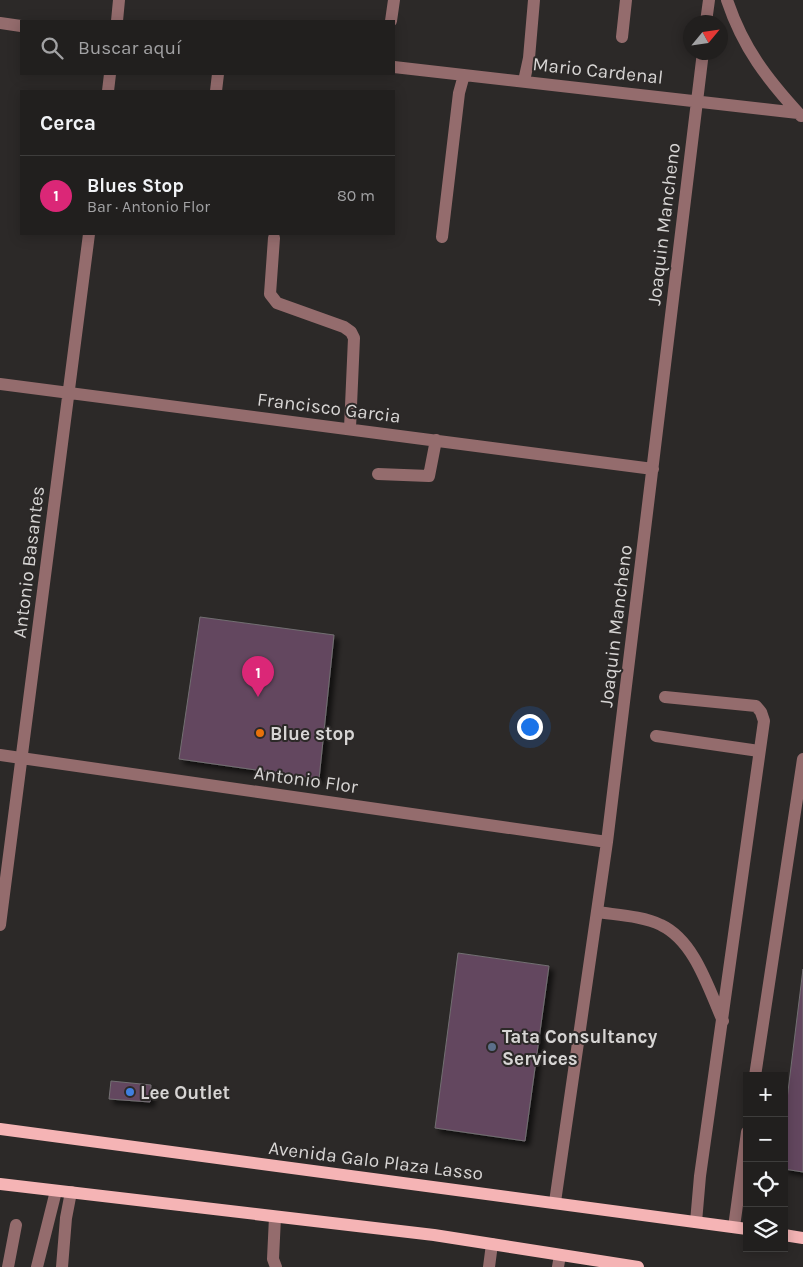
<!DOCTYPE html>
<html lang="es">
<head>
<meta charset="utf-8">
<style>
	:root { --surface:#211f1e; --page:#292727; --text:#f1f3f6; --muted:#a2a2a4; --line:#3e3d3c; --accent:#db2777 }
	body { margin:0; font-family:Karla,sans-serif; background:var(--page); color:var(--text) }
	.controls { position:absolute; right:15px; bottom:15px; display:grid; overflow:hidden; border-radius:0px; box-shadow:0 2px 12px #0003 }
	.controls button { width:45px; height:45px; display:grid; place-items:center; padding:0; border:0; border-bottom:1px solid var(--line); background:var(--surface); color:var(--text); font:25px sans-serif }
	.compass { position:absolute; left:683px; top:15px; width:45px; height:45px; border-radius:50%; background:var(--surface); box-shadow:0 2px 12px #0003; rotate:61deg }
	.you { position:absolute; left:529px; top:726px; width:18px; height:18px; margin:-12px; border:4px solid #fff; border-radius:50%; background:#1a73e8; box-shadow:0 0 0 8px #1a73e833 }
	.badge { display:grid; place-items:center; width:32px; height:32px; border-radius:50%; background:var(--accent); color:#fff; font-size:16px; font-weight:700 }
	.pin { position:absolute; translate:-50% -41px; filter:drop-shadow(0 1px 2px #0008) }
	.pin::after { content:''; position:absolute; top:26px; width:18px; height:15px; background:inherit; clip-path:polygon(0 0,100% 0,50% 100%) }
	.list { margin:0; padding:0; list-style:none }
	h2 { display:flex; justify-content:space-between; align-items:center; height:65px; margin:0; padding:0 20px; font-size:21px }
	h2 small { font-size:16px; font-weight:400; color:var(--muted) }
	.list li { display:grid; grid-template-columns:32px 1fr auto; gap:15px; align-items:center; box-sizing:border-box; height:80px; padding:0 20px; border-top:1px solid var(--line) }
	.list b { display:block; font-size:19px; white-space:nowrap }
	.list p { margin:0; font-size:16px; white-space:nowrap; color:var(--muted) }
	.list em { font-size:16px; font-style:normal; color:var(--muted) }
	.icon { flex:none; width:28px; height:28px; fill:none; stroke:currentColor; stroke-width:2; stroke-linecap:round; stroke-linejoin:round }
	.map { position:relative; flex:none; width:803px; height:1267px; overflow:hidden }
	.search { position:absolute; background:var(--surface); box-shadow:0 2px 12px #0003; left:20px; top:20px; width:375px; height:55px; display:flex; align-items:center; gap:12px; box-sizing:border-box; padding:0 18px; border-radius:0px; color:var(--muted); font-size:19px }
	.panel { position:absolute; background:var(--surface); box-shadow:0 2px 12px #0003; left:20px; top:90px; width:375px; height:145px; border-radius:0px }
	.map>svg:first-child { display:block }
	.building { fill:#64475f; stroke:#726f72; filter:url(#shadow) }
	.lines { fill:none; stroke-linecap:round; stroke-linejoin:round }
	.minor { stroke:#946c6d; stroke-width:12 }
	.major { stroke:#f5b4b5; stroke-width:12 }
	.food-dot { fill:#e8710a; stroke:#2c2928; stroke-width:2 }
	.service-dot { fill:#5c6f8a; stroke:#2c2928; stroke-width:2 }
	.shop-dot { fill:#3f7fe0; stroke:#2c2928; stroke-width:2 }
	.labels { text-anchor:middle; stroke-width:4; stroke-linejoin:round; paint-order:stroke }
	.street-label { font-size:19px; fill:#d7d5d4; stroke:#2c2928 }
	.poi-label { font-size:19px; font-weight:bold; fill:#d7d5d4; stroke:#2c2928; text-anchor:start }
</style>
</head>
<body>
<div class="map">
<svg width="803" height="1267" viewBox="0 0 803 1267">
	<defs>
		<filter id="shadow"><feDropShadow dx="4.5" dy="4.5" stdDeviation="2.5" flood-color="#0009"/></filter>
	</defs>
	<rect width="100%" height="100%" fill="#2c2928"/>
	<!-- building -->
	<path class="building" d="M200 617 334 635 319 779 179 759Z
		M458 953 549 966 525 1141 435 1128Z
		M803 969V1172L784 1169V1124Z
		M111 1081 151 1085 150 1102 109 1099Z"/>
	<g class="lines">
		<!-- minor -->
		<path class="minor" d="M727 0C743 48 767 79 801 116
			M117 21 119 0
			M391 21 394 0
			M706 22 709 0
			M0 23 21 26
			M622 37 626 0
			M394 67 798 113
			M524 81 529 58 534 0
			M108 91 110 74
			M216 91 218 74
			M442 237 459 93 464 75
			M274 238 270 294 277 303 344 327 351 332 354 338 350 428
			M0 384 653 469
			M378 474 429 476 436 440
			M665 697 756 706 761 712 764 721 700 1176 696 1222
			M656 736 759 751
			M0 755 607 842
			M597 912C617 915 643 916 661 925 695 941 709 990 723 1021
			M0 925 89 234
			M755 1076 803 759
			M555 1202 607 842 703 52
			M275 1217 273 1259 276 1267
			M734 1227 747 1132
			M8 1267 16 1225
			M37 1267 56 1191
			M62 1267 66 1218 71 1192
			M489 1267 492 1244
			M558 1267 560 1255"/>
		<!-- major -->
		<path class="major" d="M0 1129 747 1229
			M0 1184 434 1235 638 1267
			M784 1235 803 1238"/>
	</g>
	<!-- markers -->
	<circle class="food-dot" cx="260" cy="733" r="5"/>
	<circle class="service-dot" cx="492" cy="1047" r="5"/>
	<circle class="shop-dot" cx="130" cy="1092" r="5"/>
	<g class="labels">
		<!-- street labels -->
		<g class="street-label">
			<text transform="translate(598 70) rotate(6)" y="7">Mario Cardenal</text>
			<text transform="translate(663 224) rotate(-83)" y="7">Joaquin Mancheno</text>
			<text transform="translate(329 407) rotate(7)" y="7">Francisco Garcia</text>
			<text transform="translate(28 562) rotate(-83)" y="7">Antonio Basantes</text>
			<text transform="translate(615 626) rotate(-83)" y="7">Joaquin Mancheno</text>
			<text transform="translate(306 779) rotate(8)" y="7">Antonio Flor</text>
			<text transform="translate(376 1160) rotate(7)" y="7">Avenida Galo Plaza Lasso</text>
		</g>
		<!-- poi labels -->
		<g class="poi-label">
			<text x="270" y="740">Blue stop</text>
			<text x="502" y="1043">Tata Consultancy<tspan x="502" dy="22">Services</tspan></text>
			<text x="140" y="1099">Lee Outlet</text>
		</g>
	</g>
</svg>
<div class="controls">
<button>+</button>
<button>−</button>
<button><svg class="icon" aria-label="locate" viewBox="0 0 24 24"><circle cx="12" cy="12" r="6"/><path d="M12 2v4M12 18v4M2 12h4M18 12h4"/></svg></button>
<button><svg class="icon" aria-label="layers" viewBox="0 0 24 24"><path d="M12 4l9 5-9 5-9-5zM3 14l9 5 9-5"/></svg></button>
</div>
<svg class="compass" viewBox="-18 -18 36 36"><path d="M0-13l5 13h-10z" fill="#e53935"/><path d="M0 13l5-13h-10z" fill="#a2a2a4"/></svg>
<div class="you"></div>
<div class="pin badge" style="left:258px;top:697px">1</div>
<div class="search"><svg class="icon" aria-label="search" viewBox="0 0 24 24"><circle cx="10" cy="10" r="6"/><path d="M15 15l6 6"/></svg>Buscar aquí</div>
<section class="panel">
<h2>Cerca<small></small></h2>
<ul class="list">
<li><span class="badge">1</span><div><b>Blues Stop</b><p>Bar · Antonio Flor</p></div><em>80 m</em></li>
</ul>
</section>
</div>
</body>
</html>
